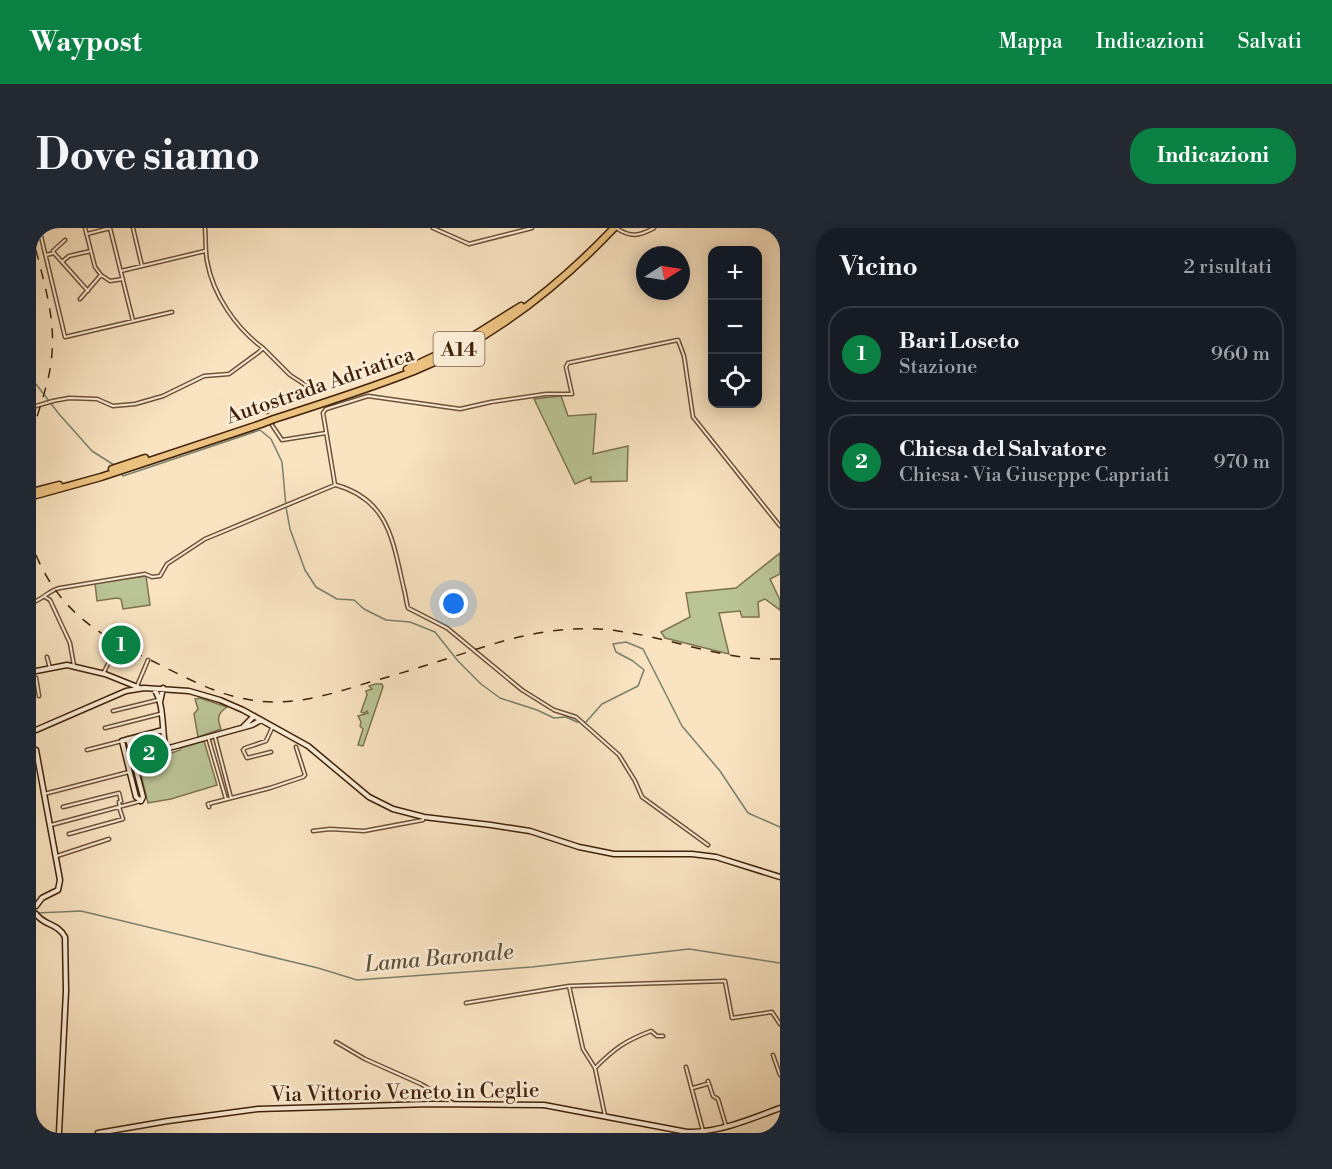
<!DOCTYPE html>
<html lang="it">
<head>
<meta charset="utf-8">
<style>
	:root { --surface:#171b24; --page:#242831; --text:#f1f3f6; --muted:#9ea1a6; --line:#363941; --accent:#0b8043 }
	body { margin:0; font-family:"Libre Bodoni",serif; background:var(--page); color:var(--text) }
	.controls { position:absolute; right:18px; top:18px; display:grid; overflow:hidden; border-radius:12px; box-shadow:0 3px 15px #0003 }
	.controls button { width:54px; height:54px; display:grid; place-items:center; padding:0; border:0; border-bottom:2px solid var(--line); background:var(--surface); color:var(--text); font:30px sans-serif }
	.compass { position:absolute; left:600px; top:18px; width:54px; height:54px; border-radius:50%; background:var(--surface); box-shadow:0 3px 15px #0003; rotate:78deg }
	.you { position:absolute; left:418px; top:376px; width:21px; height:21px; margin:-15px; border:4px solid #fff; border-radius:50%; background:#1a73e8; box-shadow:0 0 0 9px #1a73e833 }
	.badge { display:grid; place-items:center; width:39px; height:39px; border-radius:50%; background:var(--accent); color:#fff; font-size:20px; font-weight:700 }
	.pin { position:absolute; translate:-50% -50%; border:3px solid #fff; box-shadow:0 2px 6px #0006 }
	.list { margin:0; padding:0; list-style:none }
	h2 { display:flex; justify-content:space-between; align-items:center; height:78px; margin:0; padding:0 24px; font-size:26px }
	h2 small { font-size:20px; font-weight:400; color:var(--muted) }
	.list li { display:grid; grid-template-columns:39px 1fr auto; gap:18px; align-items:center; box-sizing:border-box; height:96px; margin:0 12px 12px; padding:0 12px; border:2px solid var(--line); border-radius:24px }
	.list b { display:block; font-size:22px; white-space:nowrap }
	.list p { margin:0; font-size:20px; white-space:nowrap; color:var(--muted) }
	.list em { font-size:20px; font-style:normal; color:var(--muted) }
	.icon { flex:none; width:33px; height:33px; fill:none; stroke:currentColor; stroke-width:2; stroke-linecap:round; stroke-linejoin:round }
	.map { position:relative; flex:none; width:744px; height:905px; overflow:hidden; border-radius:24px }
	header { display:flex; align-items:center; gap:36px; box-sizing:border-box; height:84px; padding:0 30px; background:var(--accent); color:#fff }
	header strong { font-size:28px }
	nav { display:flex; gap:33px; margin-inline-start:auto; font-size:21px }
	.intro { display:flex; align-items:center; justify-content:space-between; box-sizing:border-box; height:144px; padding:0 36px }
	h1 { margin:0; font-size:42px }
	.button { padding:15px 27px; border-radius:24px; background:var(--accent); color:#fff; font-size:21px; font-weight:700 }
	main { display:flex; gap:36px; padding:0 36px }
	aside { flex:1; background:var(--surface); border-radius:24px; box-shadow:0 3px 15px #0003 }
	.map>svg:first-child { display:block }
	.green { fill:#bac496; stroke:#7d7350; stroke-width:1.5 }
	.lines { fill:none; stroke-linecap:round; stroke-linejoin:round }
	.stream { stroke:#79806c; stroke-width:1.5 }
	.street-casing { stroke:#6e5238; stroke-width:5 }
	.secondary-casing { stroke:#40220a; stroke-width:7 }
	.highway-casing { stroke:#40220a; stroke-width:9 }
	.street { stroke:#fbedd7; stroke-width:2 }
	.secondary { stroke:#fbedd7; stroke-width:4 }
	.highway { stroke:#ecc280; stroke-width:6 }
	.rail { stroke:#40220a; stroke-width:1.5; stroke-dasharray:10 10; stroke-linecap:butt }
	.highway-bridge-casing { stroke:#40220a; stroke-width:9; stroke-linecap:butt }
	.highway-bridge { stroke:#ecc280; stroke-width:6 }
	.labels { text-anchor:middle; stroke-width:5; stroke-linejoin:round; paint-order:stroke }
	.shield { fill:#fbedd7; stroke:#785f48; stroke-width:1.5 }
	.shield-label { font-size:20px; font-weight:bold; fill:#40220a }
	.street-label { font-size:21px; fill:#40220a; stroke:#fbedd7 }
	.water-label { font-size:22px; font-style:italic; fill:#5c513b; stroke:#fbedd7 }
</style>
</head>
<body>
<header>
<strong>Waypost</strong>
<nav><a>Mappa</a><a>Indicazioni</a><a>Salvati</a></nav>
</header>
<div class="intro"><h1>Dove siamo</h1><a class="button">Indicazioni</a></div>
<main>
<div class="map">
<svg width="744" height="905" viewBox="0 0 744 905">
	<rect width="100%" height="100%" fill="#f9e3c1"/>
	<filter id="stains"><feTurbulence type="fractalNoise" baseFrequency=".00333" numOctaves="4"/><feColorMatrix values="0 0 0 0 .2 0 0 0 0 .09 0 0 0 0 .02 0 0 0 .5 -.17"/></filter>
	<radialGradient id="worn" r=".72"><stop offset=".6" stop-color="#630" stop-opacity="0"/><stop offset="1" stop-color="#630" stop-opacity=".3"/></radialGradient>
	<!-- green -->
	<path class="green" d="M525 168 532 188 560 186 557 226 592 218 591 253 555 254V249L539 256 498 171Z
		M744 325V346L734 351 744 372V382L729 371 722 374 723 389H706L704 383 683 385 693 426 629 410 625 404 654 389 650 365 700 360Z
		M110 348 114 377 87 381 85 371 81 370 61 373 59 355Z
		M339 456H346L347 459 327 518 322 517 327 501 324 498 325 494 322 488 332 485 331 483 328 485 325 484 331 467 330 463 336 461 333 458Z
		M164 470 191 479C181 486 181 490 185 501L162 509 158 486 162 481 159 471Z
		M168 513 181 557 135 571 112 575 105 547C118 547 129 541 130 527L144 522 145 520Z"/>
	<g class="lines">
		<!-- stream -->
		<path class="stream" d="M0 156 23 186 56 223 78 237
			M85 245 87 248 224 202 235 211 246 234 250 279 254 301 269 342 280 359 301 371 318 372 328 381 350 392 374 394 399 404 422 433 445 456 464 470 501 482 518 490 530 489 541 494H550L566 476 602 458 608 442 597 433 580 424 577 416 590 414 607 421 646 498 684 543 712 585 744 599
			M1 685 45 683 282 740 321 752 496 739 653 721 744 735"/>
		<defs>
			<path id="street" d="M3 0 29 109 136 84
				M49 0 59 39 65 47 74 53 87 51
				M74 0 97 93
				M97 0 106 38
				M397 0 433 16 496 0
				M580 0C595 10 603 8 618 0
				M51 6 74 0
				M18 25 52 63
				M10 27 18 25 17 23 29 12
				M27 33 33 28 55 23
				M85 43 169 23
				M44 71 65 47
				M227 120 254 147 280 164 277 166 234 179 231 181V184
				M0 178 17 173 33 170 61 171 77 178 99 176 127 168 168 148 193 146 223 124 227 120C200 100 177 67 171 33 169 22 170 11 169 0
				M236 197 246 212 290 205
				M299 257 287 185 290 181 332 168 424 181 455 174 510 166H536L530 139 532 135 642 112 648 128 657 189 744 298
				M300 257C354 272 357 315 368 361 370 368 370 374 372 380L411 400 486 462 518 482 540 489 583 527 599 553 606 569 672 617
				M9 369 14 372 34 415 38 438
				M0 373C9 369 14 362 24 360L109 346 116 349 124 348 131 336 169 311 299 257
				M11 429 14 440
				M67 446 79 422 90 427 88 433 76 429
				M0 450 3 468
				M101 458 112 432
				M77 483 122 472
				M69 500 124 486
				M172 509 190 571
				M179 509 195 570
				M51 522 86 513
				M235 524 211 530 207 522 209 520 230 513 237 498
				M8 566 93 544
				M27 579 83 565 85 573 83 574 84 579
				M173 579 172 576 234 560 267 549 269 547 260 519
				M15 597 105 573
				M277 603 294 601 328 603 387 592 388 589
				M33 606 87 591 83 579
				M21 628 73 611
				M533 758 547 821 559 840
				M430 775 533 758 689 753 696 790 736 784 744 796
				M300 814 329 831 385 856 417 875
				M737 827 744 847
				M650 839 667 903
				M672 853 677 868 682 871 690 898
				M657 860 671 856
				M569 888 559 840C579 820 589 813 615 803L621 808H627"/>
			<path id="secondary" d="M0 443 31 437 69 446 104 460
				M118 461C128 474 126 501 129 517L133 520 216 497 225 492
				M124 474 127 460
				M208 498 218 488
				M0 502 90 463 108 460 153 463 184 472 207 482 272 518 333 569 357 581 388 589 455 597 494 603 543 619 578 626H656L680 629 744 649
				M92 511 107 569 105 573 100 569 86 513 127 502
				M0 522 24 652 22 662 6 670 0 678
				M0 686C7 697 23 696 29 709L30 763 23 905
				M62 905 132 893 222 881 395 876 508 877 651 904C682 905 715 891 744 880"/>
			<path id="highway" d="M371 141 426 115 485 78
				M238 191C285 176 332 161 378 143 455 112 521 60 578 0
				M76 241 109 230
				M0 263 23 257
				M0 267 65 249 225 196"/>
		</defs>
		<!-- street casing -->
		<use href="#street" class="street-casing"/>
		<!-- secondary casing -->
		<use href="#secondary" class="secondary-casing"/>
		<!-- highway casing -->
		<use href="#highway" class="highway-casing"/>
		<!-- street -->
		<use href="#street" class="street"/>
		<!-- secondary -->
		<use href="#secondary" class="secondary"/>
		<!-- highway -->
		<use href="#highway" class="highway"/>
		<!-- rail -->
		<path class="rail" d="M0 22C8 55 19 89 16 124 15 147 7 169 0 192
			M0 327C23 381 59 405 110 430 142 445 175 465 210 471 254 480 292 467 334 454 378 442 421 427 464 414 503 403 541 397 582 403 637 410 687 433 744 431"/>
		<defs>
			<path id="highway-bridge" d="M225 196 238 191"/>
		</defs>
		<!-- highway-bridge casing -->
		<use href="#highway-bridge" class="highway-bridge-casing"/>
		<!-- highway-bridge -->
		<use href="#highway-bridge" class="highway-bridge"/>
	</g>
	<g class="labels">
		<!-- shield labels -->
		<rect class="shield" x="397.5" y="104" width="51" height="34" rx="4.5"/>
		<g class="shield-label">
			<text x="423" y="128">A14</text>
		</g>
		<!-- street labels -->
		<g class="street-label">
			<text transform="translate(284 157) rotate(-19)" y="7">Autostrada Adriatica</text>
			<text transform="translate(369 864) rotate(-1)" y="7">Via Vittorio Veneto in Ceglie</text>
		</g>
		<!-- water labels -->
		<g class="water-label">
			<text transform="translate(403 729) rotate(-5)" y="8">Lama Baronale</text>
		</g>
	</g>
	<rect width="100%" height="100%" filter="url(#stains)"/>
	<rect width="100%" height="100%" fill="url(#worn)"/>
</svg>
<div class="controls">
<button>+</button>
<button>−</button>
<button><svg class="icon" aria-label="locate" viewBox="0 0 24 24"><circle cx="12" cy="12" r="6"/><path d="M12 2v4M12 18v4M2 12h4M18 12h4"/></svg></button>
</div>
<svg class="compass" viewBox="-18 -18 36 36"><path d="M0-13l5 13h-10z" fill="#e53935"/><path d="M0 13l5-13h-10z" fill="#9ea1a6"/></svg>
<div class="you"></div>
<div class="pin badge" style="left:85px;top:417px">1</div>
<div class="pin badge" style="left:113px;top:526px">2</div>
</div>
<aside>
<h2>Vicino<small>2 risultati</small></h2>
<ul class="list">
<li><span class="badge">1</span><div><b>Bari Loseto</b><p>Stazione</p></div><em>960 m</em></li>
<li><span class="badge">2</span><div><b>Chiesa del Salvatore</b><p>Chiesa · Via Giuseppe Capriati</p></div><em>970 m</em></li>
</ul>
</aside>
</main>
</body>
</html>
